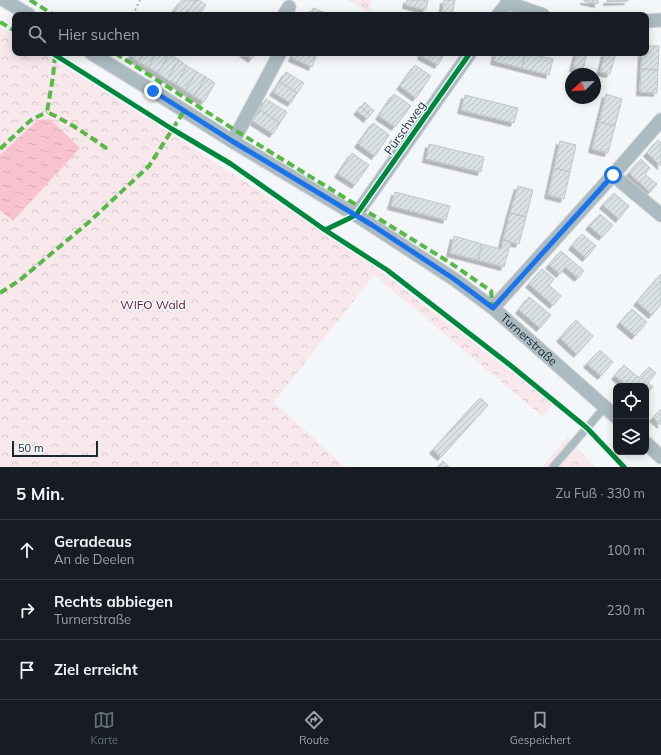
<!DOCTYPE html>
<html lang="de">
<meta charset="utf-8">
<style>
:root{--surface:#171b24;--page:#242831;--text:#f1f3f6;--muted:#9ea1a6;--line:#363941;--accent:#667076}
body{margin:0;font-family:Mulish,sans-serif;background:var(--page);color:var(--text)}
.controls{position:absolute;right:12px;bottom:12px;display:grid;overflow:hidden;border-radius:8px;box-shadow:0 2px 10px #0003}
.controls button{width:36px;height:36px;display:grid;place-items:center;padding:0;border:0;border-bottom:1px solid var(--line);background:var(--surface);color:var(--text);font:20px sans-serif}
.compass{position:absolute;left:565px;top:68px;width:36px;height:36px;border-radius:50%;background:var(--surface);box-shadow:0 2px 10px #0003;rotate:247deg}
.scale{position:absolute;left:12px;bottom:10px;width:86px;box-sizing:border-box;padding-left:4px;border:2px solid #1a282f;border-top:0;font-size:11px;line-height:14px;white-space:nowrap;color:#1a282f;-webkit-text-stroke:3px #f1f8fc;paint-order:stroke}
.stop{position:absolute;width:12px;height:12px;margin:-9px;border:3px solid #1a73e8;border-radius:50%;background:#fff}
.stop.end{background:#1a73e8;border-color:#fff;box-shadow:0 1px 4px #0008}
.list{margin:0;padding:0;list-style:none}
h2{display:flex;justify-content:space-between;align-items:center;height:52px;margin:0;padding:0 16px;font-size:17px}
h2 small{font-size:13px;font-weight:400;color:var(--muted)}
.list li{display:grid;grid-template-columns:26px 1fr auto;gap:12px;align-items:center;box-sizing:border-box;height:60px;padding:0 16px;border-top:1px solid var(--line)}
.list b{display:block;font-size:15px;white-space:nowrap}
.list p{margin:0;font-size:13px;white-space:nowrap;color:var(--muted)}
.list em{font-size:13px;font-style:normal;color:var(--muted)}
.icon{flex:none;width:22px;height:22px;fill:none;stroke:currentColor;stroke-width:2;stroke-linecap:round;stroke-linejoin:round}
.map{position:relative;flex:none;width:661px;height:467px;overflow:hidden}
.search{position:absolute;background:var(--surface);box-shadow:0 2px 10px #0003;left:12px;right:12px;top:12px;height:44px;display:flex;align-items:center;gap:10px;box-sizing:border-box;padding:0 14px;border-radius:8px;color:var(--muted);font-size:15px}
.sheet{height:232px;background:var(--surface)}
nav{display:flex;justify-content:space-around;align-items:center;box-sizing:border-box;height:56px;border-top:1px solid var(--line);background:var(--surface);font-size:11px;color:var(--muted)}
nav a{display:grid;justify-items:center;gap:2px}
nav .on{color:var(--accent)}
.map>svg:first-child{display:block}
.grass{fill:url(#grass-tufts)}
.forest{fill:url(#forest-crowns)}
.water{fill:url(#water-ripples)}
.building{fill:url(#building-hatch);stroke:#bec6ca;filter:url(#shadow)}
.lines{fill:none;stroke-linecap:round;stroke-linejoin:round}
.service-casing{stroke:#ced2d4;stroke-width:9}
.minor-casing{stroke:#ced2d4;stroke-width:15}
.path{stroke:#a8b3b9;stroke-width:2;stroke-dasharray:2 3;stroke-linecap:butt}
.service{stroke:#acbac1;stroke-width:7}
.minor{stroke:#acbac1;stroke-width:13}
.quiet{stroke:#58b947;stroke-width:4;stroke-dasharray:8 4;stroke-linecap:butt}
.cycleway-casing{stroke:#f1f8fc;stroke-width:8}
.cycleway{stroke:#00873e;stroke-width:5}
.route{stroke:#1a73e8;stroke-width:5}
.labels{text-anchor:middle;stroke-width:3;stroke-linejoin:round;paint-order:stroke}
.street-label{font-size:12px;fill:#1a282f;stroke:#f1f8fc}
.park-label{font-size:12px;fill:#6c1633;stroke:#f1f8fc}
</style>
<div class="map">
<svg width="661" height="467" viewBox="0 0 661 467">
<defs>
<pattern id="grass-tufts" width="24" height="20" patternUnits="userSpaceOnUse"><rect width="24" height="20" fill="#f8e8ec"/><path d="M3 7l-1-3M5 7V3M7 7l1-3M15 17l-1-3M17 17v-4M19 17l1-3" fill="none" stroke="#d4c7cb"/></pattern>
<pattern id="forest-crowns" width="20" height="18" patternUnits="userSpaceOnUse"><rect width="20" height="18" fill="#f8e8ec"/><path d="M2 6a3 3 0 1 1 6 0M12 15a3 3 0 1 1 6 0" fill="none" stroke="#d4c7cb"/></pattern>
<pattern id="water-ripples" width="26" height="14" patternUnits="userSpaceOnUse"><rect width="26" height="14" fill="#f8c3cf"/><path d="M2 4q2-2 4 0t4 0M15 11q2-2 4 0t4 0" fill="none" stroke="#d4a8b2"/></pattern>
<pattern id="building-hatch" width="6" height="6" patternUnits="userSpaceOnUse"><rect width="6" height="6" fill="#d9e1e5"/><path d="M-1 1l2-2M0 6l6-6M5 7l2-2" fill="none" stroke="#bac1c5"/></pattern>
<filter id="shadow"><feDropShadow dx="-3.5" dy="3.5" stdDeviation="0" flood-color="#0004"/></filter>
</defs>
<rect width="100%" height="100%" fill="#f4f7f9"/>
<path class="grass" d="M347 0H372L369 13Z"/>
<path class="forest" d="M0 27 15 36V53H43L137 112 358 254 553 404 543 417 374 275 274 402 345 467H0Z
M567 437 594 466 593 467H542Z"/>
<path class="water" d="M50 119 80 148 13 221 0 210V155L38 120Z"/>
<path class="building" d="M182 0H196L185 15H180L174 11Z
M196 0H199L206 5 199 15H185Z
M407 0H428L426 10 406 5Z
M444 0H455L452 15 442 14Z
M584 0H598V4L584 1Z
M607 0H628V1L607 2Z
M313 8 330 15H310Z
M646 46H659L658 70 641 69 642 53H646Z
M133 53H145L139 62 131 56Z
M145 53H157L148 67 139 62Z
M157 53H167L169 54 158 73 148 67Z
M243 53H256L252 59Z
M294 53H308L316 57 312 67 292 58Z
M422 53H445L438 65 421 56Z
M496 53H525L522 68 494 61Z
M525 53 553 59 549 75 522 68Z
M577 53H587L583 70 573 68Z
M605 53H616L610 74 600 72Z
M169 54 179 60 167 79 158 73Z
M179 60 187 66 176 84 167 79Z
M415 65 431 76 416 98 400 86Z
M187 66 197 72 185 90 176 84Z
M641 69 658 70 657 93 640 92Z
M197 72 206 77 194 96 185 90Z
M286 72 304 83 297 93 280 82Z
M206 77 215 83 204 102 194 96Z
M280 82 297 93 291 103 273 92Z
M394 94 411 106 395 127 379 116Z
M606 94 622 99 615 126 599 122Z
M465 95 518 108 514 123 461 110Z
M266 99 287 112 280 123 260 110Z
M365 102 374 111 370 115 361 107Z
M361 107 370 115 367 119 357 111Z
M260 110 280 123 273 134 253 121Z
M599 122 615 126 608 153 592 149Z
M373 123 389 135 375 156 358 144Z
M658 140 661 143V166L647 153Z
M560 141 576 145 570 172 554 168Z
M429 144 484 157 481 172 426 159Z
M352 153 369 165 355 185 338 174Z
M641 159 650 168 645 174 657 184 650 192 629 173Z
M554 168 570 172 564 199 548 195Z
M518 186 533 190 526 217 510 213Z
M395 192 450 206 446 220 391 206Z
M614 193 629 206 619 219 603 205Z
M510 213 526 217 519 244 503 240Z
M600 214 613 225 602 237 589 226Z
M582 234 596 246 586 258 572 246Z
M454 236 482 244 478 260 450 253Z
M503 240 511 242 504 267 478 260 482 244 501 249Z
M561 251 584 271 578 278 565 267 560 274 549 265Z
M542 269 554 279 549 285 561 296 553 305 529 284Z
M661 274V304L652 315 637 302Z
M529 297 551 315 540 328 519 310Z
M632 309 647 322 635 336 620 323Z
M576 320 593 336 577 354 560 338Z
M600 350 613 362 601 376 587 364Z
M624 365 639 378 649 367 656 373 648 383 653 387 646 394V386H627L615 376Z
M480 398 488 405 441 457 433 450Z
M661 409V425L653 418Z
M443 461 449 467H438Z"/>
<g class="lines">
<defs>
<path id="service" d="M553 467 605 407"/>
<g id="minor">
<path d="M4 0 29 15"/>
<path d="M508 3 543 15"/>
<path d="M284 15 289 7"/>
<path d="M498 15 508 3 507 0"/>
<path d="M646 21 661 20"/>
<path id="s1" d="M91 53 153 91 232 141 332 201 356 215 454 279 493 308 616 417"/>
<path d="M232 141 238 132 280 53"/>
<path d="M613 175 661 215"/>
<path d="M356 215 470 53"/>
<path d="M493 308 613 175 661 120"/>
<path d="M646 443 661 457"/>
</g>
</defs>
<use href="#service" class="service-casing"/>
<use href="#minor" class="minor-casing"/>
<path class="path" d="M133 15 140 0"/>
<use href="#service" class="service"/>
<use href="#minor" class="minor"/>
<path class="quiet" d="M30 0 54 15
M0 22 15 31
M115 53 238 132 449 262 491 291 493 308
M55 55 53 77 47 112C69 122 89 136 109 150
M0 149 31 120 47 112
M0 293 20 280 89 222 149 166 184 111"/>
<defs>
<path id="cycleway" d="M52 53 172 129 231 164 325 230 387 270 510 365 587 428 624 467
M325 230 356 215 470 53"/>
</defs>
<use href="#cycleway" class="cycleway-casing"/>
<use href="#cycleway" class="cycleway"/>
</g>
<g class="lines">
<path class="route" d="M153 91 232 141 372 225 454 279 493 308 613 175"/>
</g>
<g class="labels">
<g class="street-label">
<text transform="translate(405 128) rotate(-55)" y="4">Pürschweg</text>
<text dy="4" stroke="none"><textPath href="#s1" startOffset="524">Turnerstraße</textPath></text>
</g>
<g class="park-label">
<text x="153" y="309">WIFO Wald</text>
</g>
</g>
</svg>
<div class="controls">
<button><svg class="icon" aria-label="locate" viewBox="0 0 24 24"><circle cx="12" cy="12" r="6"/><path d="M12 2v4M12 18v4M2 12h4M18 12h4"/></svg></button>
<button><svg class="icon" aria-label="layers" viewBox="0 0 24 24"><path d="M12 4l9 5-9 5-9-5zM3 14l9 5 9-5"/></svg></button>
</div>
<svg class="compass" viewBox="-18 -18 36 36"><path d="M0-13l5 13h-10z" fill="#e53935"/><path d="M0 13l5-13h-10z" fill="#9ea1a6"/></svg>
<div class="scale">50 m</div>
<div class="stop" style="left:613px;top:175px"></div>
<div class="stop end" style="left:153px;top:91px"></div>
<div class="search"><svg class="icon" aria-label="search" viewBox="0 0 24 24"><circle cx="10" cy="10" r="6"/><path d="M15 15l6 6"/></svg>Hier suchen</div>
</div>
<section class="sheet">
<h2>5 Min.<small>Zu Fuß · 330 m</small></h2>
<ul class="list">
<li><svg class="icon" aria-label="ahead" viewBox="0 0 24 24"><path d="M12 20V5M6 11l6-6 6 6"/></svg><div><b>Geradeaus</b><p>An de Deelen</p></div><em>100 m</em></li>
<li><svg class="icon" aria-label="right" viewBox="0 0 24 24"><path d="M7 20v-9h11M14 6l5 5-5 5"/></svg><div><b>Rechts abbiegen</b><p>Turnerstraße</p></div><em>230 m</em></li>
<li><svg class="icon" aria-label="arrive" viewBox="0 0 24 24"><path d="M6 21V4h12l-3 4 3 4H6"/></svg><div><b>Ziel erreicht</b></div></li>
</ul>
</section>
<nav>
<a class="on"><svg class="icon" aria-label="map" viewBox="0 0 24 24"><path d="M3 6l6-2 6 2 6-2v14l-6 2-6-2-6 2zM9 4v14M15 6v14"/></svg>Karte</a>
<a><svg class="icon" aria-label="directions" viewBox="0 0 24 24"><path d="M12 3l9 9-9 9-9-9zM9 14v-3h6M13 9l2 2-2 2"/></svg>Route</a>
<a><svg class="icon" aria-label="saved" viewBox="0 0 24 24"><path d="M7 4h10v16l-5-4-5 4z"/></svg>Gespeichert</a>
</nav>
